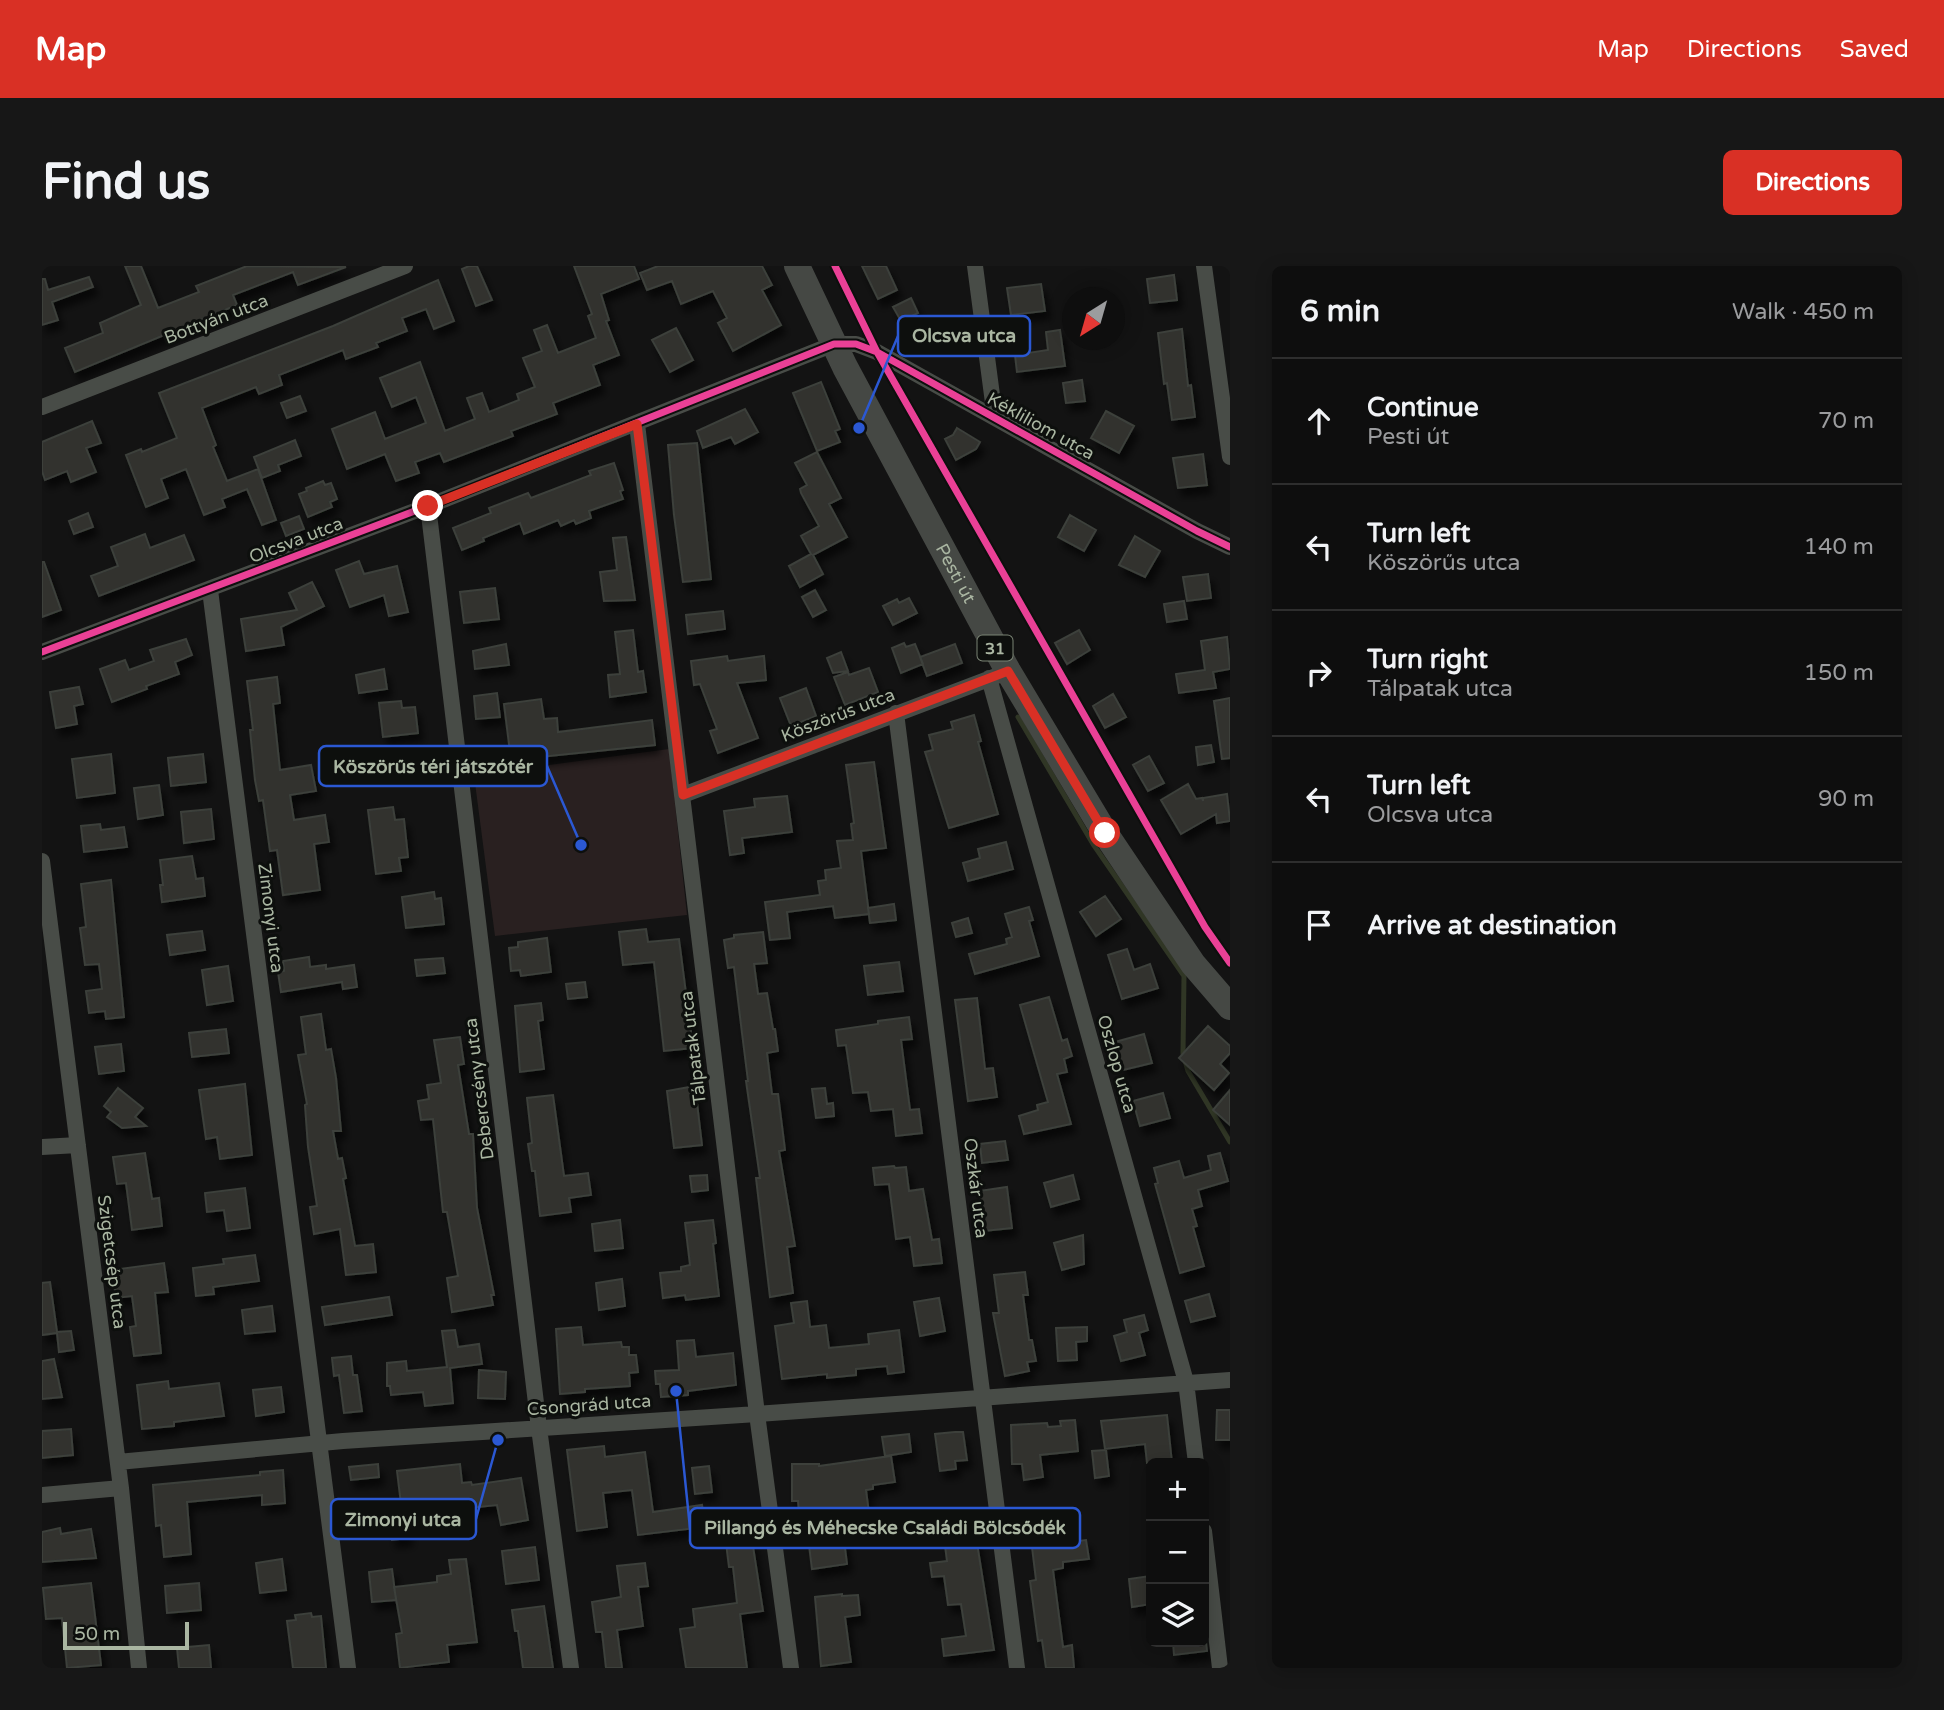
<!DOCTYPE html>
<meta charset="utf-8">
<style>
:root{--surface:#0e0e0e;--page:#171717;--text:#f1f3f6;--muted:#9b9c9e;--line:#2e2e2e;--accent:#d93025}
body{margin:0;font-family:"Varela Round",sans-serif;background:var(--page);color:var(--text)}
.controls{position:absolute;right:21px;bottom:21px;display:grid;overflow:hidden;border-radius:10px;box-shadow:0 4px 18px #0003}
.controls button{width:63px;height:63px;display:grid;place-items:center;padding:0;border:0;border-bottom:2px solid var(--line);background:var(--surface);color:var(--text);font:35px sans-serif}
.compass{position:absolute;left:1020px;top:21px;width:63px;height:63px;border-radius:50%;background:var(--surface);box-shadow:0 4px 18px #0003;rotate:217deg}
.scale{position:absolute;left:21px;bottom:18px;width:126px;box-sizing:border-box;padding-left:7px;border:4px solid #aab6a2;border-top:0;font-size:19px;line-height:24px;white-space:nowrap;color:#aab6a2;-webkit-text-stroke:5px #0d0f0d;paint-order:stroke}
.stop{position:absolute;width:21px;height:21px;margin:-16px;border:5px solid #d93025;border-radius:50%;background:#fff}
.stop.end{background:#d93025;border-color:#fff;box-shadow:0 2px 7px #0008}
.list{margin:0;padding:0;list-style:none}
h2{display:flex;justify-content:space-between;align-items:center;height:91px;margin:0;padding:0 28px;font-size:30px}
h2 small{font-size:23px;font-weight:400;color:var(--muted)}
.list li{display:grid;grid-template-columns:46px 1fr auto;gap:21px;align-items:center;box-sizing:border-box;height:126px;padding:0 28px;border-top:2px solid var(--line)}
.list b{display:block;font-size:26px;white-space:nowrap}
.list p{margin:0;font-size:23px;white-space:nowrap;color:var(--muted)}
.list em{font-size:23px;font-style:normal;color:var(--muted)}
.icon{flex:none;width:38px;height:38px;fill:none;stroke:currentColor;stroke-width:2;stroke-linecap:round;stroke-linejoin:round}
.map{position:relative;flex:none;width:1188px;height:1402px;overflow:hidden;border-radius:10px}
header{display:flex;align-items:center;gap:42px;box-sizing:border-box;height:98px;padding:0 35px;background:var(--accent);color:#fff}
header strong{font-size:33px}
nav{display:flex;gap:38px;margin-inline-start:auto;font-size:24px}
.intro{display:flex;align-items:center;justify-content:space-between;box-sizing:border-box;height:168px;padding:0 42px}
h1{margin:0;font-size:49px}
.button{padding:18px 32px;border-radius:10px;background:var(--accent);color:#fff;font-size:24px;font-weight:700}
main{display:flex;gap:42px;padding:0 42px}
aside{flex:1;background:var(--surface);border-radius:10px;box-shadow:0 4px 18px #0003}
.map>svg:first-child{display:block}
.green{fill:#292020}
.lines{fill:none;stroke-linecap:round;stroke-linejoin:round}
.stream{stroke:#303625;stroke-width:5}
.building{fill:#30312f;stroke:#3c403b;stroke-width:2;filter:url(#shadow)}
.street{stroke:#484c47;stroke-width:16}
.primary{stroke:#454844;stroke-width:26}
.cycleway-casing{stroke:#0d0f0d;stroke-width:11}
.cycleway{stroke:#ea4096;stroke-width:7}
.route{stroke:#d93025;stroke-width:9}
.labels{text-anchor:middle;stroke-width:6;stroke-linejoin:round;paint-order:stroke}
.shield{fill:#0d0f0d;stroke:#7b8475;stroke-width:2}
.shield-label{font-size:16px;font-weight:bold;fill:#aab6a2}
.street-label{font-size:18px;fill:#aab6a2;stroke:#0d0f0d}
.leader{fill:none;stroke:#2b58d3;stroke-width:2.5}
.callout-dot{fill:#2b58d3;stroke:#0d0f0d;stroke-width:2.5}
.callout{fill:#0d0f0d;stroke:#2b58d3;stroke-width:2.5}
.callout-label{font-size:19px;text-anchor:middle;font-weight:bold;fill:#aab6a2}
</style>
<header>
<strong>Map</strong>
<nav><a>Map</a><a>Directions</a><a>Saved</a></nav>
</header>
<div class="intro"><h1>Find us</h1><a class="button">Directions</a></div>
<main>
<div class="map">
<svg width="1188" height="1402" viewBox="0 0 1188 1402">
<defs>
<filter id="shadow"><feDropShadow dx="4.5" dy="8" stdDeviation="3.5" flood-color="#0009"/></filter>
</defs>
<rect width="100%" height="100%" fill="#131313"/>
<path class="green" d="M627 483 645 649 453 670 432 509Z"/>
<g class="lines">
<path class="stream" d="M976 451 1051 578 1142 710 1141 787 1146 805 1188 876"/>
</g>
<path class="building" d="M83 0H99L116 42 157 26 154 20 205 0 304 1 256 19 251 6 191 29 195 39 33 106 23 82 61 67 58 57 99 39Z
M427 0H435L450 34 434 40 420 3Z
M532 0H592L597 13 559 28 567 54 564 55 577 89 551 99 558 119 511 137 515 148 469 165 471 170 402 196 398 187 373 196 377 207 354 215 343 188 305 203 290 163 333 146 343 173 384 157 374 131 350 141 338 112 378 96 403 165 433 153 425 132 440 127 447 146 477 134 475 128 493 121 481 92 500 85 492 64 505 59 516 87 554 72 546 50 550 48Z
M616 0H720L730 19 720 24 739 59 691 85 676 57 685 52 671 25 639 38 630 15 605 24 598 7Z
M820 0H844L855 24 836 33Z
M1132 9 1135 34 1108 37 1105 13Z
M47 11 51 21 10 36 16 54 0 59V13H3L6 24Z
M396 14 412 55 392 63 384 43 360 52 365 65 334 77 336 81 304 93 301 84 237 109 240 119 217 128 214 121 160 142 174 179 171 181 185 215 216 203 234 254 220 259 205 223 180 233 183 241 162 249 144 203 119 213 126 232 104 241 84 189 99 183 100 186 135 172 117 127 291 60Z
M999 18 1003 45 969 49 965 22Z
M869 32 876 47 859 55 851 41Z
M634 62 651 94 628 106 610 74Z
M1140 63 1146 120 1149 119 1153 151 1130 154 1125 117 1122 118 1116 67Z
M1018 64 1023 100 975 106 973 89 1006 84 1004 66Z
M1040 114 1043 135 1024 137 1021 117Z
M779 116 798 163 793 165 798 176 775 185 751 127Z
M258 130 264 145 245 152 239 137Z
M703 143 716 166 693 178 689 171 661 182 655 165Z
M1064 145 1092 160 1077 187 1049 172Z
M50 155 59 177 44 182 54 206 29 216 25 205 3 214 0 205V176Z
M915 162 938 176 934 183 914 194 903 173 911 169Z
M253 174 259 190 236 199 238 205 220 212 212 191Z
M655 177 669 313 641 316 632 249 626 179Z
M775 186 799 232 787 238 805 271 771 289 781 308 758 321 747 300 769 288 759 270 777 260 759 227 758 223 765 219 753 197Z
M1161 188 1165 219 1136 222 1131 192Z
M572 197 581 224 578 225 581 233 547 245 549 252 534 258 532 254 519 260 516 254 482 268 478 257 441 272 442 275 420 284 411 262 449 247 447 242 486 227 489 232 549 209 547 205Z
M281 215 283 219 289 217 295 233 288 236 290 241 266 251 257 228 265 225 264 222Z
M46 247 51 261 32 268 27 255Z
M1028 249 1054 264 1042 285 1016 271Z
M257 250 262 263 244 270 239 257Z
M103 268 108 282 142 269 152 294 57 330 49 310 76 300 69 281Z
M1093 270 1118 285 1103 311 1077 299Z
M584 271 593 334 562 335 558 306 575 304 571 272Z
M317 295 322 308 355 300 366 346 347 350 342 329 308 341 294 304Z
M0 296H2L19 344 0 351Z
M1166 308 1169 332 1145 335 1141 311Z
M270 316 282 340 239 361 242 379 204 385 199 353 255 344 247 327Z
M453 322 457 353 422 357 418 326Z
M773 324 784 344 771 351 760 331Z
M867 332 875 347 851 359 841 340 855 333 857 337Z
M1142 335 1145 353 1125 356 1122 338Z
M681 345 683 363 646 368 644 349Z
M591 364 596 406 601 405 604 426 568 431 566 409 578 408 573 366Z
M1037 364 1048 384 1025 398 1013 377Z
M1185 371 1188 403 1171 406 1174 422 1137 427 1134 408 1163 404 1159 375Z
M144 373 150 389 133 396 137 408 104 420 105 423 70 436 58 403 83 394 87 404 112 395 108 384Z
M862 377 864 381 873 378 881 398 859 407 850 382Z
M464 378 467 399 433 403 431 385Z
M913 378 920 397 885 410 878 391Z
M799 386 806 405 791 407 785 392Z
M685 390 686 395 722 390 724 414 695 417 716 472 676 487 668 465 675 463 658 418 652 419 649 395Z
M827 402 836 426 803 439 792 411 806 406 807 409Z
M342 403 345 423 317 427 314 409Z
M235 411 238 437 231 438 238 504 269 499 274 525 248 529 252 554 283 549 287 576 272 578 278 624 241 629 235 584 228 585 221 534 217 535 213 514 208 464H211L205 415Z
M37 421 41 438 32 440 35 458 14 462 8 426Z
M764 422 774 450 749 460 738 432Z
M455 427 458 451 434 453 432 430Z
M1071 428 1084 451 1063 462 1051 440Z
M1188 432V492L1180 493 1172 435Z
M499 433 502 453 515 452 516 466 610 454 613 479 469 494 462 438Z
M359 435 360 442 373 441 376 467 341 471 337 437Z
M932 449 939 475 936 476 956 548 907 562 883 486 891 484 887 469 911 463 909 456Z
M1169 479 1172 496 1156 499 1154 481Z
M69 488 73 527 35 532 30 493Z
M161 488 164 516 129 520 126 492Z
M1107 490 1122 517 1106 525 1091 499Z
M832 496 844 582 819 585 827 648 793 652 791 640 745 646 748 672 728 674 723 636 778 629 776 615 784 614 783 604 799 602 795 575 811 574 809 558 812 557 804 499Z
M1146 518 1154 533 1160 532 1161 535V532L1185 528 1188 555 1175 557 1174 548 1139 568 1119 534Z
M117 519 121 549 96 553 92 522Z
M745 530 750 566 700 572 702 587 688 589 682 545 713 541 712 533Z
M351 541 353 554 362 553 366 591 357 592 359 605 334 608 326 544Z
M169 543 172 573 142 577 139 546Z
M58 558 59 564 82 561 85 581 42 586 39 560Z
M964 576 971 603 926 615 921 597 938 592 936 583Z
M150 590 154 613 161 612 163 630 120 636 118 619H121L118 594Z
M69 614 82 751 64 753 63 745 47 747 44 725 60 723 57 698 43 699 38 662 44 661 39 618Z
M392 626 393 633 399 632 402 658 364 662 360 631Z
M1063 630 1079 653 1054 670 1038 646Z
M852 638 854 654 828 657 826 642Z
M987 641 991 654 987 655 997 690 933 708 927 688 965 678 964 673 970 671 963 648Z
M926 652 930 667 914 671 910 657Z
M604 663 606 676 637 673 651 782 622 785 612 696 581 699 577 666Z
M160 665 163 684 128 689 125 669Z
M721 666 725 697 712 698 716 728 725 727 731 763H733L736 785 725 787 730 828H736L743 884 737 885 753 980 745 981 751 1027 728 1031 714 912H718L704 815H706L700 767 692 701 686 702 682 674 692 672V669Z
M505 672 509 706 479 710 478 704 469 705 467 682 476 681V676Z
M1085 683 1092 704 1108 698 1116 722 1080 733 1066 689Z
M267 691 268 701 284 699V703L312 699 315 721 301 723 300 716 239 726 236 706 242 705 241 695Z
M401 692 403 707 375 710 373 694Z
M857 696 861 725 826 729 822 700Z
M186 700 191 735 165 739 160 704Z
M543 716 545 731 526 733 524 718Z
M1007 731 1020 775 1025 773 1030 790 1022 793 1025 806 1015 808 1029 858 982 868 977 850 996 844 995 839 1006 836 978 739Z
M935 732 943 803 951 802 955 831 926 835 913 734Z
M499 737 501 754 496 755 502 803 478 806 473 740Z
M279 748 284 784 289 783 294 812 299 865H291L296 893 300 892 304 912 301 913 313 980 331 978 334 1006 304 1009 298 963 272 968 268 941 275 940 266 881 263 839 265 838 256 789 264 788 259 751Z
M867 751 870 773 859 774 868 844 877 843 880 867 854 870 851 843 829 845 826 826 811 827 804 779 796 780 794 764 836 758V755Z
M1166 760 1188 780V787L1178 798 1187 807 1172 824 1137 792Z
M184 763 187 787 150 791 147 767Z
M1102 768 1110 797 1081 804 1073 776Z
M418 771 422 798 416 799 427 868H431L435 942 452 1029H449L451 1039 410 1046 405 1012 416 1010 405 946H401L391 853 379 854 376 835 387 833 385 819 399 817 392 774Z
M79 778 82 805 57 808 53 781Z
M203 818 210 889 178 893 175 871 164 873 157 824Z
M653 820 660 879 632 882 625 825Z
M76 822 101 842 93 851 104 860 80 862 65 851 69 846 62 840Z
M783 822 785 838 791 837 792 850 774 852 770 823Z
M1188 824V859L1171 844Z
M1121 827 1128 852 1098 860 1091 835Z
M511 829 522 910 546 907 549 929 527 932 529 946 498 950 493 905H490L486 878 490 877 485 832Z
M963 875 966 894 940 897 938 878Z
M103 887 110 933 117 932 120 960 90 964 84 917 75 918 71 891Z
M1178 887 1186 915 1156 924 1160 940 1150 943 1155 960 1151 961 1162 1000 1138 1007 1113 918 1116 917 1112 902 1137 895 1142 912 1169 904 1166 890Z
M852 900 853 902 864 901 867 925 881 923 890 974 897 973 900 997 872 1000 868 971 854 973 847 918 833 919 831 902Z
M665 909 666 924 650 926 648 910Z
M1031 909 1037 933 1009 941 1002 917Z
M965 921 970 962 942 965 937 925Z
M203 922 208 962 185 965 182 944 165 946 163 927Z
M578 954 581 982 553 985 550 958Z
M671 954 674 977 671 978 677 1030 644 1034 643 1029 621 1032 618 1007 639 1005V1001L648 999 643 957Z
M1041 969 1042 998 1020 1004 1012 977Z
M213 989 217 1015 171 1021 172 1028 154 1030 151 1002 182 998 181 993Z
M122 997 126 1026 113 1027 119 1087 92 1090 88 1061 94 1060 90 1030 74 1032 70 1004Z
M983 1006 986 1029H981L987 1074H990L994 1095 985 1096 987 1105 963 1110 951 1047H957L952 1009Z
M580 1013 583 1040 557 1044 554 1017Z
M8 1016 15 1066 29 1065 32 1084 17 1086 15 1067 0 1069V1017Z
M1167 1028 1173 1050 1149 1056 1143 1035Z
M347 1031 350 1049 283 1059 280 1041Z
M897 1032 903 1065 878 1070 872 1036Z
M765 1035 768 1061 784 1059 787 1082 827 1078 826 1068 857 1064 862 1106 846 1108 845 1100 814 1103V1109L785 1112V1108L740 1113 733 1060 752 1057 749 1037Z
M230 1040 233 1065 203 1068 200 1044Z
M1102 1049 1106 1064 1097 1067 1103 1089 1079 1095 1072 1070 1085 1066 1082 1054Z
M539 1061 541 1079 579 1076 580 1081H587V1089H594L596 1106 587 1107 588 1120 543 1123V1126L518 1128 514 1063Z
M1045 1061V1075L1034 1076 1035 1094 1016 1095 1014 1062Z
M413 1064 416 1081 437 1078 440 1098 408 1102 411 1137 383 1140 381 1126 349 1129 348 1120H345V1097L364 1095 365 1105 405 1101 400 1065Z
M652 1074 654 1091 691 1087 694 1119 646 1125V1129L619 1131 618 1118H614L613 1105 637 1104 635 1075Z
M309 1090 311 1109H315L320 1145 302 1147 297 1109 292 1110 290 1092Z
M12 1093 20 1131 0 1133V1095Z
M437 1104 464 1106 463 1133 436 1132Z
M126 1115 127 1123 177 1117 182 1150 132 1156V1160L100 1163 95 1119Z
M239 1121 242 1146 214 1150 211 1124Z
M1175 1144H1188V1174H1174Z
M1125 1149 1130 1197H1105L1103 1178 1063 1183 1059 1155Z
M1033 1154 1036 1185 998 1189 1001 1211 982 1214 980 1198H970L969 1159 1005 1157 1006 1161 1019 1160 1018 1155Z
M29 1163 31 1189 0 1192V1165Z
M913 1166H921L925 1194 913 1195 914 1203 898 1205 893 1168Z
M867 1168 869 1186 843 1190 840 1171Z
M562 1180 563 1191 603 1186 611 1246 660 1239 663 1261 596 1269 590 1224 561 1227 565 1261 535 1265 525 1184Z
M1064 1184 1067 1210 1053 1212 1050 1185Z
M849 1190 853 1216 831 1219V1223L824 1224 827 1247 799 1250 805 1298 770 1303 763 1247H757L756 1235H750V1198H777V1200Z
M336 1198 337 1211 309 1214 307 1201Z
M418 1198 420 1217 429 1216 430 1219 479 1212 486 1254 459 1259 455 1239 408 1244 407 1238 362 1244 366 1272 350 1274 348 1256 331 1258 329 1242 359 1238 355 1205Z
M667 1200 670 1226 653 1228 650 1202Z
M241 1204 243 1237 220 1239V1229L145 1236 149 1288 122 1291 119 1259 114 1260 111 1219 218 1209V1206Z
M931 1252 952 1384 902 1390 900 1373 924 1370 919 1338 906 1339 902 1310 890 1311 888 1297 905 1295 900 1256Z
M18 1262 19 1268 49 1263 54 1292 0 1296V1266Z
M710 1274 721 1345 698 1348 705 1402H644L638 1363 653 1361 651 1343 695 1337 691 1301H687L684 1277Z
M1044 1274 1047 1293 1021 1296V1302L1011 1304 1021 1381 1030 1379 1032 1402H1004L1000 1374 996 1375 988 1315 994 1314 990 1281Z
M493 1281 497 1314 464 1318 460 1285Z
M240 1293 244 1324 218 1327 214 1297Z
M424 1293 435 1376 405 1379 407 1396 358 1402 354 1368 360 1367 352 1321 395 1316V1310L409 1308 407 1294Z
M603 1297 606 1320 596 1321 601 1360 575 1364 580 1402H564L560 1366H554L550 1336 579 1331 575 1300Z
M350 1303 354 1334 330 1336 327 1306Z
M1109 1310V1338L1090 1341 1087 1313Z
M49 1317 59 1399 25 1402 20 1352 4 1353 1 1322Z
M157 1317 159 1344 125 1347 123 1320Z
M800 1328V1330L816 1329 818 1349 803 1351 809 1396 779 1400 773 1331Z
M502 1340 511 1402H481L476 1365H473L470 1344Z
M269 1347 270 1351 279 1350 284 1402H251L245 1355 254 1354 253 1349Z
M1131 1376H1164L1165 1385 1132 1389Z
M167 1379 169 1402H137L135 1382Z"/>
<g class="lines">
<path class="street" d="M933 0 953 152
M1162 0 1188 191
M0 141 363 0
M595 158 715 1148 749 1402
M386 240 497 1162 529 1402
M168 324 306 1402
M0 386 386 240 792 78H814L835 86 1155 265 1188 281
M947 412 1144 1116 1154 1197
M854 447 975 1402
M641 529 957 409
M0 595 79 1222 97 1402
M0 881 36 879
M76 1196 301 1175 715 1148 1188 1114
M0 1229 79 1222
M1162 1265 1178 1402"/>
<path class="primary" id="s1" d="M755 0 803 101 966 405 1063 567 1151 698 1188 741"/>
<defs>
<path id="cycleway" d="M793 0 835 86 1163 661 1188 697
M0 386 386 240 792 78H814L835 86 1155 265 1188 281"/>
</defs>
<use href="#cycleway" class="cycleway-casing"/>
<use href="#cycleway" class="cycleway"/>
</g>
<g class="lines">
<path class="route" d="M386 240 595 158 641 529 966 405 1063 567"/>
</g>
<g class="labels">
<rect class="shield" x="935.5" y="369.5" width="35" height="25" rx="5"/>
<g class="shield-label">
<text x="953" y="388">31</text>
</g>
<g class="street-label">
<text transform="translate(174 53) rotate(-21)" y="6">Bottyán utca</text>
<text transform="translate(999 160) rotate(29)" y="6">Kékliliom utca</text>
<text transform="translate(254 274) rotate(-21)" y="6">Olcsva utca</text>
<text dy="6" stroke="none"><textPath href="#s1" startOffset="346">Pesti út</textPath></text>
<text transform="translate(796 449) rotate(-21)" y="6">Köszörűs utca</text>
<text transform="translate(229 652) rotate(83)" y="6">Zimonyi utca</text>
<text transform="translate(651 782) rotate(-97)" y="6">Tálpatak utca</text>
<text transform="translate(1075 798) rotate(74)" y="6">Oszlop utca</text>
<text transform="translate(437 823) rotate(-97)" y="6">Debercsény utca</text>
<text transform="translate(934 922) rotate(83)" y="6">Oszkár utca</text>
<text transform="translate(70 996) rotate(83)" y="6">Szigetcsép utca</text>
<text transform="translate(547 1139) rotate(-4)" y="6">Csongrád utca</text>
</g>
</g>
<path class="leader" d="M817 162L856 70M539 579L505 500M456 1174L434 1253M634 1125L648 1262"/>
<g class="callout-dot">
<circle cx="817" cy="162" r="7"/>
<circle cx="539" cy="579" r="7"/>
<circle cx="456" cy="1174" r="7"/>
<circle cx="634" cy="1125" r="7"/>
</g>
<g class="callout">
<rect x="856" y="50" width="132" height="40" rx="7"/>
<rect x="277" y="480" width="228" height="40" rx="7"/>
<rect x="289" y="1233" width="145" height="40" rx="7"/>
<rect x="648" y="1242" width="390" height="40" rx="7"/>
</g>
<g class="callout-label">
<text x="922" y="76">Olcsva utca</text>
<text x="391" y="507">Köszörűs téri játszótér</text>
<text x="361" y="1260">Zimonyi utca</text>
<text x="843" y="1268">Pillangó és Méhecske Családi Bölcsődék</text>
</g>
</svg>
<div class="controls">
<button>+</button>
<button>−</button>
<button><svg class="icon" aria-label="layers" viewBox="0 0 24 24"><path d="M12 4l9 5-9 5-9-5zM3 14l9 5 9-5"/></svg></button>
</div>
<svg class="compass" viewBox="-18 -18 36 36"><path d="M0-13l5 13h-10z" fill="#e53935"/><path d="M0 13l5-13h-10z" fill="#9b9c9e"/></svg>
<div class="scale">50 m</div>
<div class="stop" style="left:1063px;top:567px"></div>
<div class="stop end" style="left:386px;top:240px"></div>
</div>
<aside>
<h2>6 min<small>Walk · 450 m</small></h2>
<ul class="list">
<li><svg class="icon" aria-label="ahead" viewBox="0 0 24 24"><path d="M12 20V5M6 11l6-6 6 6"/></svg><div><b>Continue</b><p>Pesti út</p></div><em>70 m</em></li>
<li><svg class="icon" aria-label="left" viewBox="0 0 24 24"><path d="M17 20v-9H6M10 6l-5 5 5 5"/></svg><div><b>Turn left</b><p>Köszörűs utca</p></div><em>140 m</em></li>
<li><svg class="icon" aria-label="right" viewBox="0 0 24 24"><path d="M7 20v-9h11M14 6l5 5-5 5"/></svg><div><b>Turn right</b><p>Tálpatak utca</p></div><em>150 m</em></li>
<li><svg class="icon" aria-label="left" viewBox="0 0 24 24"><path d="M17 20v-9H6M10 6l-5 5 5 5"/></svg><div><b>Turn left</b><p>Olcsva utca</p></div><em>90 m</em></li>
<li><svg class="icon" aria-label="arrive" viewBox="0 0 24 24"><path d="M6 21V4h12l-3 4 3 4H6"/></svg><div><b>Arrive at destination</b></div></li>
</ul>
</aside>
</main>
